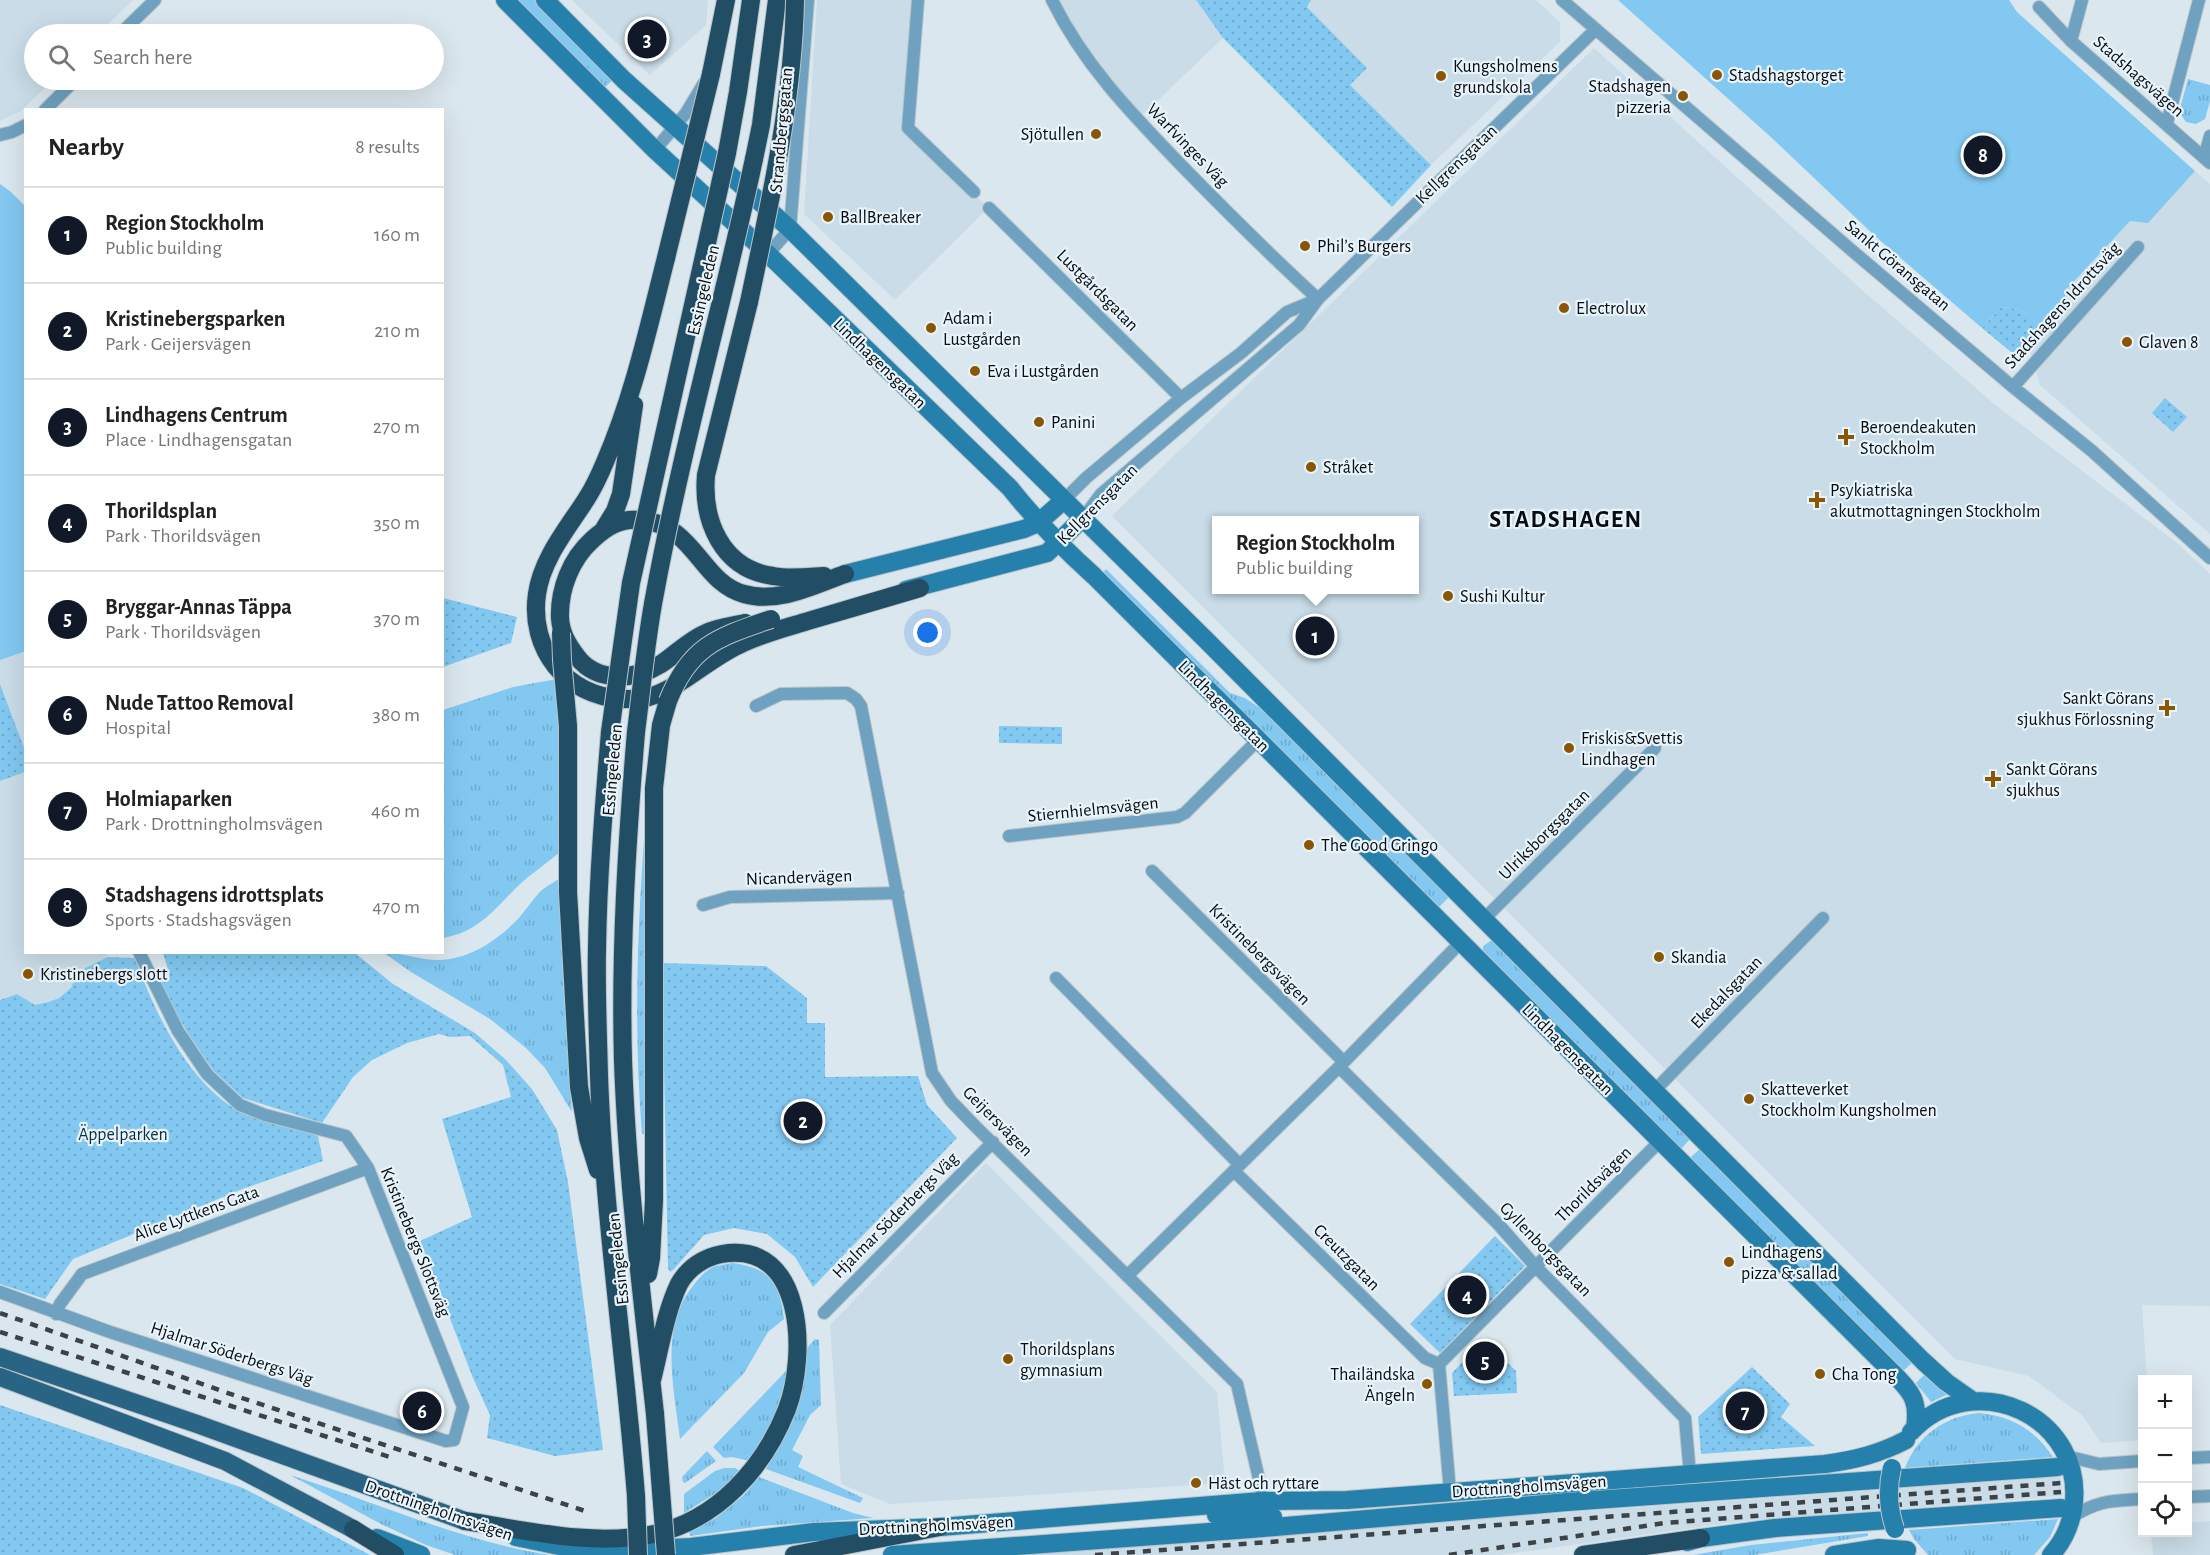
<!DOCTYPE html>
<meta charset="utf-8">
<style>
:root{--surface:#fff;--page:#f6f6f6;--text:#222;--muted:#767676;--line:#e0e0e0;--accent:#111827}
body{margin:0;font-family:"Alegreya Sans",sans-serif;background:var(--page);color:var(--text)}
.controls{position:absolute;right:18px;bottom:18px;display:grid;overflow:hidden;border-radius:0px;box-shadow:0 6px 24px #0002}
.controls button{width:54px;height:54px;display:grid;place-items:center;padding:0;border:0;border-bottom:2px solid var(--line);background:var(--surface);color:var(--text);font:30px sans-serif}
.you{position:absolute;left:928px;top:633px;width:21px;height:21px;margin:-15px;border:4px solid #fff;border-radius:50%;background:#1a73e8;box-shadow:0 0 0 9px #1a73e833}
.badge{display:grid;place-items:center;width:39px;height:39px;border-radius:50%;background:var(--accent);color:#fff;font-size:20px;font-weight:700}
.pin{position:absolute;translate:-50% -50%;border:3px solid #fff;box-shadow:0 2px 6px #0006}
.popup{position:absolute;left:1212px;top:516px;width:207px;height:78px;box-sizing:border-box;display:grid;place-content:center;border-radius:0px;background:var(--surface);filter:drop-shadow(0 2px 4px #0005);font-size:20px;white-space:nowrap;color:var(--muted)}
.popup b{font-size:22px;color:var(--text)}
.popup::after{content:'';position:absolute;left:50%;top:100%;margin-left:-12px;border:12px solid transparent;border-top-color:var(--surface)}
.list{margin:0;padding:0;list-style:none}
h2{display:flex;justify-content:space-between;align-items:center;height:78px;margin:0;padding:0 24px;font-size:26px}
h2 small{font-size:20px;font-weight:400;color:var(--muted)}
.list li{display:grid;grid-template-columns:39px 1fr auto;gap:18px;align-items:center;box-sizing:border-box;height:96px;padding:0 24px;border-top:2px solid var(--line)}
.list b{display:block;font-size:22px;white-space:nowrap}
.list p{margin:0;font-size:20px;white-space:nowrap;color:var(--muted)}
.list em{font-size:20px;font-style:normal;color:var(--muted)}
.icon{flex:none;width:33px;height:33px;fill:none;stroke:currentColor;stroke-width:2;stroke-linecap:round;stroke-linejoin:round}
.map{position:relative;flex:none;width:2210px;height:1555px;overflow:hidden}
.search{position:absolute;background:var(--surface);box-shadow:0 6px 24px #0002;left:24px;top:24px;width:420px;height:66px;display:flex;align-items:center;gap:15px;box-sizing:border-box;padding:0 21px;border-radius:33px;color:var(--muted);font-size:22px}
.panel{position:absolute;background:var(--surface);box-shadow:0 6px 24px #0002;left:24px;top:108px;width:420px;height:846px;border-radius:0px}
.map>svg:first-child{display:block}
.built{fill:#c9dce7;fill-rule:evenodd}
.grass{fill:url(#grass-tufts)}
.park{fill:url(#park-dots)}
.pitch{fill:#82c8f1}
.lines{fill:none;stroke-linecap:round;stroke-linejoin:round}
.street-casing{stroke:#b9c4ca;stroke-width:14}
.secondary-casing{stroke:#b9c4ca;stroke-width:20}
.primary-casing{stroke:#b9c4ca;stroke-width:20}
.highway-casing{stroke:#b9c4ca;stroke-width:20}
.street{stroke:#6fa2c0;stroke-width:12}
.secondary{stroke:#2680ac;stroke-width:18}
.primary{stroke:#296484;stroke-width:18}
.highway{stroke:#224e65;stroke-width:18}
.rail{stroke:#3c4245;stroke-width:4.5;stroke-dasharray:8 8;stroke-linecap:butt}
.secondary-bridge-casing{stroke:#b9c4ca;stroke-width:20;stroke-linecap:butt}
.highway-bridge-casing{stroke:#b9c4ca;stroke-width:20;stroke-linecap:butt}
.secondary-bridge{stroke:#2680ac;stroke-width:18}
.highway-bridge{stroke:#224e65;stroke-width:18}
.poi-dot{fill:#8b5604;stroke:#e8f4fb;stroke-width:2}
.labels{text-anchor:middle;stroke-width:4.5;stroke-linejoin:round;paint-order:stroke}
.poi-label{font-size:18px;fill:#080c0e;stroke:#e8f4fb;text-anchor:start}
.street-label{font-size:18px;fill:#080c0e;stroke:#e8f4fb}
.park-label{font-size:18px;fill:#0c2e40;stroke:#e8f4fb}
.district-label{font-size:24px;font-weight:bold;letter-spacing:1.5px;fill:#080c0e;stroke:#e8f4fb}
</style>
<div class="map">
<svg width="2210" height="1555" viewBox="0 0 2210 1555">
<defs>
<pattern id="grass-tufts" width="24" height="20" patternUnits="userSpaceOnUse" patternTransform="scale(1.5)"><rect width="24" height="20" fill="#82c8f1"/><path d="M3 7l-1-3M5 7V3M7 7l1-3M15 17l-1-3M17 17v-4M19 17l1-3" fill="none" stroke="#6fabcd"/></pattern>
<pattern id="park-dots" width="8" height="8" patternUnits="userSpaceOnUse" patternTransform="scale(1.5)"><rect width="8" height="8" fill="#82c8f1"/><path d="M2 2h.1M6 6h.1" fill="none" stroke="#6fabcd" stroke-width="1.8" stroke-linecap="round"/></pattern>
</defs>
<rect width="100%" height="100%" fill="#dbe7ee"/>
<path class="built" d="M0 0H133L98 34H34V80H53L21 111 0 121Z
M572 0H708L706 25 650 75Z
M817 0H921L914 132 988 208 895 300 804 214Z
M1053 0H1196L1223 38 1137 120Z
M1311 0H1536L1560 22V42L1431 165 1350 85 1367 68 1307 7Z
M1594 48 1862 290 1993 403 2177 543 2210 574V1306L2142 1305 2147 1379 2142 1380V1440L2101 1443 2083 1416 2029 1376 1955 1359 1112 516ZM1216 520H1414V590H1216Z
M2195 171 2210 184V534L2040 385 2030 351 2070 307 2064 292 2106 246 2130 221 2148 222Z
M25 651V750L0 684V660Z
M25 772 26 952 106 953 108 957 79 971 72 988 59 998 35 1005 17 994 0 1000V781Z
M986 1163 1217 1392 1225 1483 890 1504 841 1484 830 1325Z
M2061 1477 2062 1496 1742 1521 1500 1555H979Z
M2210 1521V1555H2153L2151 1533 2188 1532V1523Z"/>
<path class="grass" d="M514 0H535L614 79 603 89Z
M2188 79 2210 85V101L2205 119 2196 124 2186 122 2179 112Z
M1106 569 1230 693 1245 698 1260 708 1449 897 1438 908 1103 573Z
M557 679 560 706V852C546 864 529 875 516 888 492 912 478 932 443 938V710L513 687Z
M644 840 646 1134H642C634 1036 637 937 644 840Z
M560 878 563 980 572 1112 545 1068 526 1048 490 1019 411 972 384 953C402 952 419 960 438 960 470 959 496 941 518 919 525 911 531 902 538 894 544 887 553 883 560 878Z
M1492 940 1691 1138 1681 1149 1483 952V946Z
M1701 1148 1914 1361 1903 1371 1690 1158Z
M731 1263C769 1267 780 1283 784 1319L768 1332 744 1373 680 1439C674 1390 659 1327 693 1286 698 1279 705 1271 713 1267 718 1265 726 1265 731 1263Z
M815 1339 819 1340 821 1405 810 1415 792 1450 803 1456 798 1467 863 1498 860 1503 766 1469 793 1420 802 1390 806 1349Z
M787 1370C779 1408 773 1429 750 1461L732 1457 724 1458 713 1447Z
M1926 1373 1948 1394 1931 1402 1916 1383Z
M1979 1413C2012 1416 2035 1430 2053 1457L1905 1468C1917 1436 1945 1416 1979 1413Z
M707 1451 716 1461 685 1483 683 1482 682 1477Z
M724 1468H735L740 1471 719 1491 684 1513V1494L715 1471Z
M290 1475C376 1502 460 1541 550 1555H455L426 1545 381 1524Z
M759 1477 853 1513 873 1518 762 1526 690 1536 689 1530 716 1518 744 1495Z
M2058 1519 2050 1537 2034 1555H1928L1914 1539 1909 1530Z
M1868 1533V1536L1754 1555H1693L1751 1545Z"/>
<path class="park" d="M1196 0H1311L1307 7 1367 68 1350 85 1431 165 1392 207 1223 38Z
M2001 307 2020 309 2048 331 2030 351 2011 352 1982 328Z
M2165 398 2187 417 2173 432 2152 413Z
M443 598 517 617 511 643 443 667Z
M0 684 25 750V772L0 781Z
M999 726 1062 727V744L999 743Z
M163 953H355L393 984 475 1033 505 1059 532 1089 557 1130 568 1182 603 1450 555 1456 487 1438 490 1415 473 1378 420 1241 472 1217 442 1119 511 1097 503 1065 470 1036 450 1037 439 1034 407 1043 372 1060 353 1077 322 1123 243 1098 213 1070 187 1032 160 984 170 976Z
M108 957 135 958C154 1011 188 1083 239 1111 247 1115 257 1117 265 1119 283 1125 300 1130 318 1136L323 1161 245 1188 73 1259 45 1299 0 1284V1000L17 994 35 1005 48 1002 59 998 71 988 79 971Z
M662 963 766 966 807 998V1023H825V1077L918 1076 927 1105 957 1138 813 1287 795 1257 767 1234 734 1228 704 1235 674 1269 670 1272 668 1268Z
M1495 1236 1525 1266 1440 1353 1410 1324Z
M1484 1340 1516 1371 1517 1393 1454 1396 1452 1373Z
M1752 1367 1790 1404 1781 1417 1815 1446 1701 1454 1698 1417Z
M0 1405 243 1488 370 1555H0Z"/>
<path class="pitch" d="M1618 0H2009L2017 12 2195 171 2148 223 2130 221 2064 292 2070 306 2048 331 2020 309 2001 307 1982 328 1875 236 1773 139Z
M0 184 11 192 25 206 26 651 0 660Z"/>
<g class="lines">
<defs>
<path id="street" d="M918 0 908 128 974 192
M1052 0C1084 65 1131 113 1181 165 1225 210 1271 256 1318 299
M1562 0 1856 254 2013 387 2092 451 2210 558
M2082 0 2071 41 2210 163
M2039 7 2071 41
M120 34 155 0
M45 110 75 80
M2167 123 2199 0
M0 135 12 132 26 125
M655 150 686 113 704 83
M2204 158 2210 136
M989 208 1181 398
M768 254 790 229 808 0
M2013 387 2138 247
M1064 500 1086 478 1181 398 1241 353 1287 312 1316 300
M1083 518 1101 494 1299 325 1318 299 1595 30
M756 706 781 694 847 693 856 699 861 706 932 1073 951 1101 975 1126 1237 1384 1262 1492V1501
M1009 836 1177 817 1185 813 1258 740
M1152 871 1344 1062
M703 905 730 897 898 893
M1484 919 1655 748
M1056 978 1240 1165
M1339 1067 1499 1225 1536 1267 1685 1418 1690 1475
M1655 1090 1823 918
M1234 1171 1425 1358 1439 1364
M1127 1276 1339 1067 1461 942
M0 1292 110 1332 446 1441 454 1440 463 1407 368 1168 346 1136 265 1115 240 1105 207 1074 178 1031 139 952
M824 1313 993 1142
M56 1314 60 1304 82 1274 368 1168
M2066 1456 2099 1464 2142 1461
M2188 1458 2210 1457
M1450 1492 1439 1364 1660 1141
M2188 1497 2210 1496
M2072 1517C2099 1500 2111 1501 2142 1499"/>
<path id="secondary" d="M505 0 655 150 768 254 1010 488C1036 521 1063 548 1094 576L1893 1373C1912 1393 1919 1400 1915 1428
M545 0 624 80 790 229 1206 640 1923 1361 1946 1382 1973 1401
M845 574 1024 529 1038 523 1064 500
M906 590 1047 553 1083 518
M1911 1432C1974 1364 2088 1417 2073 1510 2070 1526 2062 1543 2051 1555
M1216 1515 1273 1517
M516 1537 574 1549 612 1551 691 1547 814 1532 940 1527 1262 1501 1347 1500 1825 1464C1855 1460 1879 1454 1906 1440
M377 1538 421 1555
M1687 1542 1701 1538 1775 1528 2061 1508
M892 1555 1251 1529 1567 1502 2058 1467
M1834 1555 1879 1548 1907 1550"/>
<path id="primary" d="M0 1357 197 1424 465 1521
M0 1377 225 1461 353 1529"/>
<path id="highway" d="M711 74 726 0
M727 153 738 92 751 0
M754 159 761 125 777 0
M666 258C649 325 633 398 605 462 600 474 594 487 587 498 568 528 542 558 537 594 529 649 566 696 622 699 630 699 641 699 649 697 682 687 708 659 739 645 761 634 785 628 808 621 845 610 883 599 920 588
M749 302 706 475C702 521 722 569 773 576 789 579 807 577 824 576
M604 529 615 511 621 494 634 405
M745 623C732 626 718 627 706 633 689 640 676 654 661 664 635 680 598 683 578 658 568 645 561 634 560 618 559 589 571 559 592 540 606 527 620 518 640 520 695 524 700 582 744 594 778 604 814 585 845 574
M568 726V892L579 1087 588 1138 598 1170
M610 732C604 804 598 877 597 949 596 991 598 1034 599 1076 604 1216 625 1356 636 1496
M636 732C627 841 620 950 623 1060 627 1178 642 1296 655 1414
M648 1274 651 1258 654 1200V788L661 725 668 701
M465 1521C526 1530 593 1547 654 1534 717 1520 764 1468 787 1409 807 1356 805 1240 722 1254 704 1257 688 1268 679 1284 665 1313 660 1349 652 1380
M353 1529 395 1555
M794 1555 940 1527
M1583 1555 1701 1538"/>
</defs>
<use href="#street" class="street-casing"/>
<use href="#secondary" class="secondary-casing"/>
<use href="#primary" class="primary-casing"/>
<use href="#highway" class="highway-casing"/>
<use href="#street" class="street"/>
<use href="#secondary" class="secondary"/>
<use href="#primary" class="primary"/>
<use href="#highway" class="highway"/>
<path class="rail" d="M0 1313 242 1398 585 1511
M0 1332 390 1457
M1095 1555 2061 1483
M1449 1555 1665 1523 2061 1492"/>
<defs>
<path id="secondary-bridge" d="M1892 1468C1887 1488 1888 1508 1895 1529"/>
<path id="highway-bridge" d="M666 258 711 74
M749 302C770 202 793 102 795 0
M561 633 562 660 568 726
M668 701C690 645 719 637 771 619
M610 732 631 583 727 153
M636 732C642 686 646 639 655 593 682 447 723 304 754 159
M655 1414 666 1555
M636 1496 638 1555"/>
</defs>
<use href="#secondary-bridge" class="secondary-bridge-casing"/>
<use href="#highway-bridge" class="highway-bridge-casing"/>
<use href="#secondary-bridge" class="secondary-bridge"/>
<use href="#highway-bridge" class="highway-bridge"/>
</g>
<g class="poi-dot">
<circle cx="1717" cy="75" r="6"/>
<circle cx="1441" cy="76" r="6"/>
<circle cx="1683" cy="96" r="6"/>
<circle cx="1096" cy="134" r="6"/>
<circle cx="828" cy="217" r="6"/>
<circle cx="1305" cy="246" r="6"/>
<circle cx="1564" cy="308" r="6"/>
<circle cx="931" cy="328" r="6"/>
<circle cx="2127" cy="342" r="6"/>
<circle cx="975" cy="371" r="6"/>
<circle cx="1039" cy="422" r="6"/>
<path d="M1843 428h6v6h6v6h-6v6h-6v-6h-6v-6h6z"/>
<circle cx="1311" cy="467" r="6"/>
<path d="M1814 491h6v6h6v6h-6v6h-6v-6h-6v-6h6z"/>
<circle cx="1448" cy="596" r="6"/>
<path d="M2164 699h6v6h6v6h-6v6h-6v-6h-6v-6h6z"/>
<circle cx="1569" cy="748" r="6"/>
<path d="M1990 770h6v6h6v6h-6v6h-6v-6h-6v-6h6z"/>
<circle cx="1309" cy="845" r="6"/>
<circle cx="1659" cy="957" r="6"/>
<circle cx="28" cy="974" r="6"/>
<circle cx="1749" cy="1099" r="6"/>
<circle cx="1729" cy="1262" r="6"/>
<circle cx="1008" cy="1359" r="6"/>
<circle cx="1820" cy="1374" r="6"/>
<circle cx="1427" cy="1384" r="6"/>
<circle cx="1196" cy="1483" r="6"/>
</g>
<g class="labels">
<g class="poi-label">
<text x="1453" y="72">Kungsholmens<tspan x="1453" dy="21">grundskola</tspan></text>
<text x="1729" y="81">Stadshagstorget</text>
<text x="1671" y="92" text-anchor="end">Stadshagen<tspan x="1671" dy="21">pizzeria</tspan></text>
<text x="1084" y="140" text-anchor="end">Sjötullen</text>
<text x="840" y="223">BallBreaker</text>
<text x="1317" y="252">Phil’s Burgers</text>
<text x="1576" y="314">Electrolux</text>
<text x="943" y="324">Adam i<tspan x="943" dy="21">Lustgården</tspan></text>
<text x="2139" y="348">Glaven 8</text>
<text x="987" y="377">Eva i Lustgården</text>
<text x="1051" y="428">Panini</text>
<text x="1860" y="433">Beroendeakuten<tspan x="1860" dy="21">Stockholm</tspan></text>
<text x="1323" y="473">Stråket</text>
<text x="1830" y="496">Psykiatriska<tspan x="1830" dy="21">akutmottagningen Stockholm</tspan></text>
<text x="1460" y="602">Sushi Kultur</text>
<text x="2154" y="704" text-anchor="end">Sankt Görans<tspan x="2154" dy="21">sjukhus Förlossning</tspan></text>
<text x="1581" y="744">Friskis&amp;Svettis<tspan x="1581" dy="21">Lindhagen</tspan></text>
<text x="2006" y="775">Sankt Görans<tspan x="2006" dy="21">sjukhus</tspan></text>
<text x="1321" y="851">The Good Gringo</text>
<text x="1671" y="963">Skandia</text>
<text x="40" y="980">Kristinebergs slott</text>
<text x="1761" y="1095">Skatteverket<tspan x="1761" dy="21">Stockholm Kungsholmen</tspan></text>
<text x="1741" y="1258">Lindhagens<tspan x="1741" dy="21">pizza &amp; sallad</tspan></text>
<text x="1020" y="1355">Thorildsplans<tspan x="1020" dy="21">gymnasium</tspan></text>
<text x="1415" y="1380" text-anchor="end">Thailändska<tspan x="1415" dy="21">Ängeln</tspan></text>
<text x="1832" y="1380">Cha Tong</text>
<text x="1208" y="1489">Häst och ryttare</text>
</g>
<g class="street-label">
<text transform="translate(2139 76) rotate(41)" y="6">Stadshagsvägen</text>
<text transform="translate(781 130) rotate(-85)" y="6">Strandbergsgatan</text>
<text transform="translate(1188 145) rotate(46)" y="6">Warfvinges Väg</text>
<text transform="translate(1456 164) rotate(-44)" y="6">Kellgrensgatan</text>
<text transform="translate(1898 265) rotate(40)" y="6">Sankt Göransgatan</text>
<text transform="translate(703 290) rotate(-77)" y="6">Essingeleden</text>
<text transform="translate(1098 290) rotate(45)" y="6">Lustgårdsgatan</text>
<text transform="translate(2062 305) rotate(-48)" y="6">Stadshagens Idrottsväg</text>
<text transform="translate(880 363) rotate(44)" y="6">Lindhagensgatan</text>
<text transform="translate(1097 504) rotate(-45)" y="6">Kellgrensgatan</text>
<text transform="translate(1224 706) rotate(45)" y="6">Lindhagensgatan</text>
<text transform="translate(612 770) rotate(-85)" y="6">Essingeleden</text>
<text transform="translate(1093 809) rotate(-6)" y="6">Stiernhielmsvägen</text>
<text transform="translate(1544 834) rotate(-45)" y="6">Ulriksborgsgatan</text>
<text transform="translate(799 877) rotate(-2)" y="6">Nicandervägen</text>
<text transform="translate(1260 954) rotate(45)" y="6">Kristinebergsvägen</text>
<text transform="translate(1726 992) rotate(-46)" y="6">Ekedalsgatan</text>
<text transform="translate(1568 1049) rotate(45)" y="6">Lindhagensgatan</text>
<text transform="translate(998 1121) rotate(45)" y="6">Geijersvägen</text>
<text transform="translate(1593 1184) rotate(-45)" y="6">Thorildsvägen</text>
<text transform="translate(196 1213) rotate(-20)" y="6">Alice Lyttkens Gata</text>
<text transform="translate(895 1215) rotate(-45)" y="6">Hjalmar Söderbergs Väg</text>
<text transform="translate(416 1242) rotate(68)" y="6">Kristinebergs Slottsväg</text>
<text transform="translate(1546 1249) rotate(46)" y="6">Gyllenborgsgatan</text>
<text transform="translate(1347 1257) rotate(45)" y="6">Creutzgatan</text>
<text transform="translate(618 1259) rotate(-96)" y="6">Essingeleden</text>
<text transform="translate(232 1353) rotate(18)" y="6">Hjalmar Söderbergs Väg</text>
<text transform="translate(1529 1486) rotate(-4)" y="6">Drottningholmsvägen</text>
<text transform="translate(439 1510) rotate(19)" y="6">Drottningholmsvägen</text>
<text transform="translate(936 1525) rotate(-3)" y="6">Drottningholmsvägen</text>
</g>
<g class="park-label">
<text x="123" y="1140">Äppelparken</text>
</g>
<g class="district-label">
<text x="1566" y="527">STADSHAGEN</text>
</g>
</g>
</svg>
<div class="controls">
<button>+</button>
<button>−</button>
<button><svg class="icon" aria-label="locate" viewBox="0 0 24 24"><circle cx="12" cy="12" r="6"/><path d="M12 2v4M12 18v4M2 12h4M18 12h4"/></svg></button>
</div>
<div class="you"></div>
<div class="pin badge" style="left:1315px;top:636px">1</div>
<div class="popup"><b>Region Stockholm</b>Public building</div>
<div class="pin badge" style="left:803px;top:1121px">2</div>
<div class="pin badge" style="left:647px;top:39px">3</div>
<div class="pin badge" style="left:1467px;top:1295px">4</div>
<div class="pin badge" style="left:1485px;top:1361px">5</div>
<div class="pin badge" style="left:422px;top:1411px">6</div>
<div class="pin badge" style="left:1745px;top:1411px">7</div>
<div class="pin badge" style="left:1983px;top:155px">8</div>
<div class="search"><svg class="icon" aria-label="search" viewBox="0 0 24 24"><circle cx="10" cy="10" r="6"/><path d="M15 15l6 6"/></svg>Search here</div>
<section class="panel">
<h2>Nearby<small>8 results</small></h2>
<ul class="list">
<li><span class="badge">1</span><div><b>Region Stockholm</b><p>Public building</p></div><em>160 m</em></li>
<li><span class="badge">2</span><div><b>Kristinebergsparken</b><p>Park · Geijersvägen</p></div><em>210 m</em></li>
<li><span class="badge">3</span><div><b>Lindhagens Centrum</b><p>Place · Lindhagensgatan</p></div><em>270 m</em></li>
<li><span class="badge">4</span><div><b>Thorildsplan</b><p>Park · Thorildsvägen</p></div><em>350 m</em></li>
<li><span class="badge">5</span><div><b>Bryggar-Annas Täppa</b><p>Park · Thorildsvägen</p></div><em>370 m</em></li>
<li><span class="badge">6</span><div><b>Nude Tattoo Removal</b><p>Hospital</p></div><em>380 m</em></li>
<li><span class="badge">7</span><div><b>Holmiaparken</b><p>Park · Drottningholmsvägen</p></div><em>460 m</em></li>
<li><span class="badge">8</span><div><b>Stadshagens idrottsplats</b><p>Sports · Stadshagsvägen</p></div><em>470 m</em></li>
</ul>
</section>
</div>
